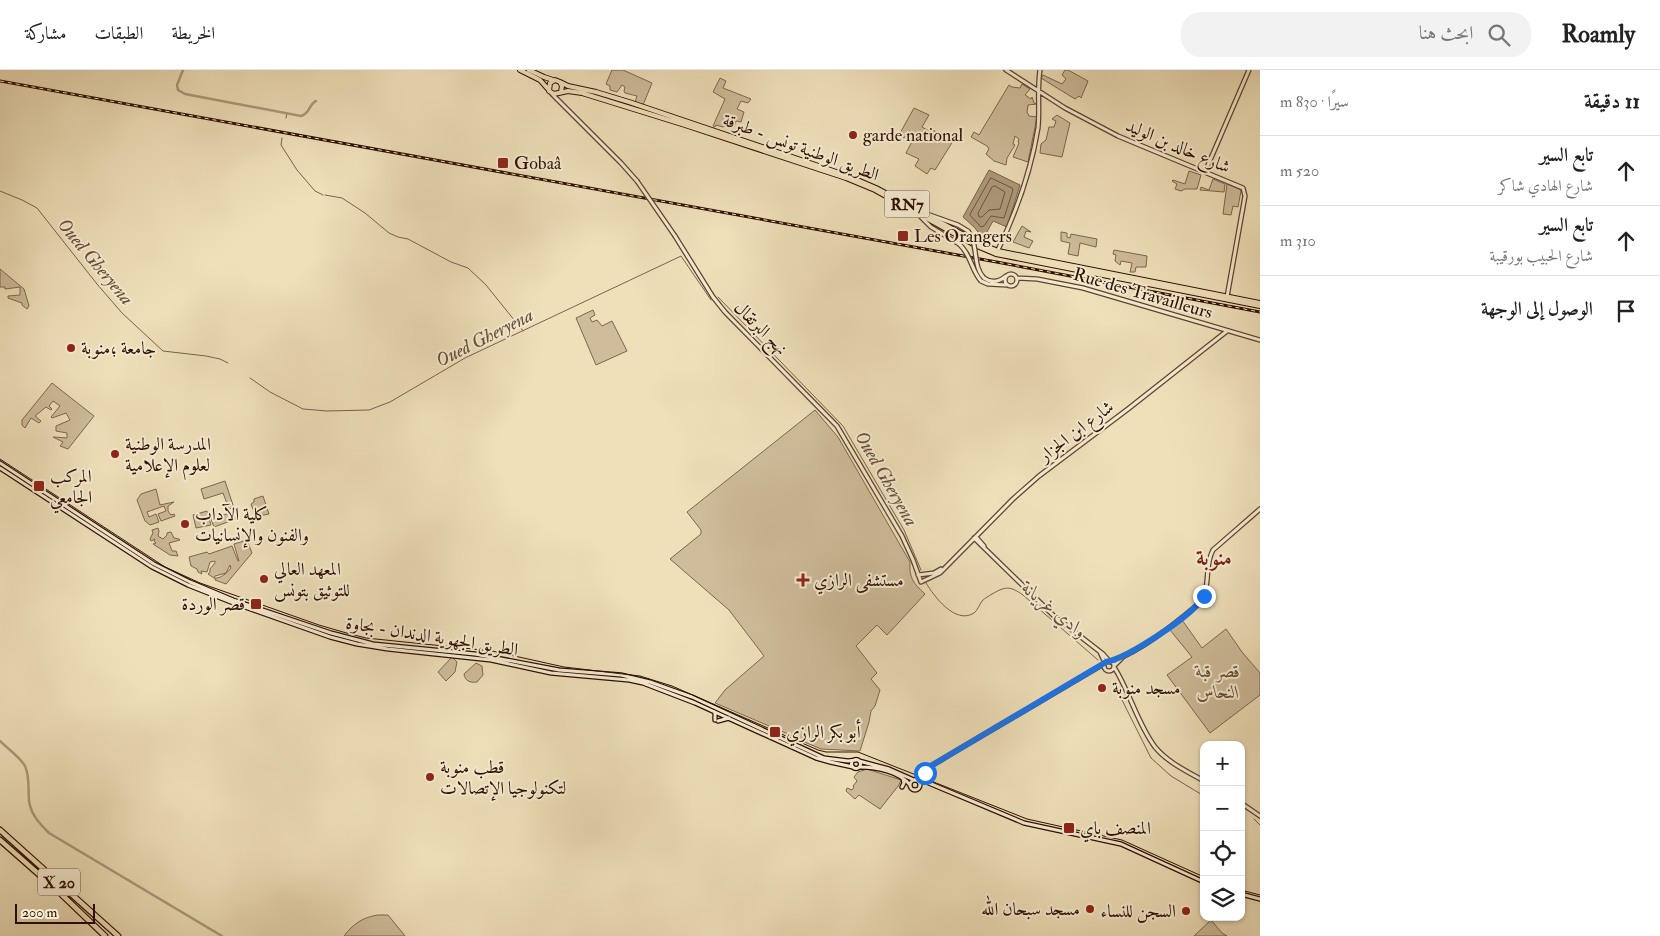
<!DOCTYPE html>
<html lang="ar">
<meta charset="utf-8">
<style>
:root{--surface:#fff;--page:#f2f2f2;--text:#222;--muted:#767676;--line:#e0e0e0}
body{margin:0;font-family:"IM FELL Double Pica",Amiri,serif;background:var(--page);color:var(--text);direction:rtl}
.controls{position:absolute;right:15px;bottom:15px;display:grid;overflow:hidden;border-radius:10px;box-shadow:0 1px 4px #0004}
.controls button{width:45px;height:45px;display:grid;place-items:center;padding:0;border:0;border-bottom:1px solid var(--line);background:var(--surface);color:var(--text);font:25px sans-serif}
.scale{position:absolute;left:15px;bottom:12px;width:80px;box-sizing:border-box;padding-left:5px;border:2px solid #2e0f00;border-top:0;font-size:14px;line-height:18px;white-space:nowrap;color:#2e0f00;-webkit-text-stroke:4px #f5ebd2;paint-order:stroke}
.stop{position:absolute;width:15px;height:15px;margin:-11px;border:4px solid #1a73e8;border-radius:50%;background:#fff}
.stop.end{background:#1a73e8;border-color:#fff;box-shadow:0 1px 5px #0008}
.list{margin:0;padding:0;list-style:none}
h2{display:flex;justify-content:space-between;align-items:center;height:65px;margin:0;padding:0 20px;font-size:21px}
h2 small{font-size:16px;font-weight:400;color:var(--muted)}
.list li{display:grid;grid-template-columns:32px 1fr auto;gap:15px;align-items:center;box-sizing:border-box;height:70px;padding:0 20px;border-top:1px solid var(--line)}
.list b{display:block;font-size:19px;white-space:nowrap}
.list p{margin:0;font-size:16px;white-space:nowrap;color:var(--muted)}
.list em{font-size:16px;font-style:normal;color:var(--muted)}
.icon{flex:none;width:28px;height:28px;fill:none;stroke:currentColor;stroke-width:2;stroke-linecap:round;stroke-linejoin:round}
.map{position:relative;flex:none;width:1260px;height:866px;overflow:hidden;direction:ltr}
header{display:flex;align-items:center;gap:30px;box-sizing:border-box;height:70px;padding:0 25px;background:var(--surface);border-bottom:1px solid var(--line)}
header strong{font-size:24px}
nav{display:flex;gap:28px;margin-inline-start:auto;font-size:18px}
.search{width:350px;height:45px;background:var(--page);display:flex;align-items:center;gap:12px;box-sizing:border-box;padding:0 18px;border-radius:20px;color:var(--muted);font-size:19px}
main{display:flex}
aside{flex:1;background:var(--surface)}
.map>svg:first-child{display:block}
.green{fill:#cebc9a;stroke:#7e664d}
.water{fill:#ad997b;stroke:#7a624a}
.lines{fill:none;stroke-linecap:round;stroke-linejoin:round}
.shore{stroke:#6e543e;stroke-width:1}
.stream{stroke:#7a624a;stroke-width:1}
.canal{stroke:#ad997b;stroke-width:2.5}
.tertiary-casing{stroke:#5e432e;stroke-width:5.5}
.secondary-casing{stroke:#2e0f00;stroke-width:5.5}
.primary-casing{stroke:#2e0f00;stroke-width:6}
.trunk-casing{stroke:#2e0f00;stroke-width:7}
.tertiary{stroke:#f5ebd2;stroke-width:3}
.secondary{stroke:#f5ebd2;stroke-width:3}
.primary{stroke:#efe0ba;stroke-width:4}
.trunk{stroke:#efe0ba;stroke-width:4.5}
.tram{stroke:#2e0f00;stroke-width:1}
.rail-casing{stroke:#2e0f00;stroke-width:3}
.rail{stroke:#f5ebd2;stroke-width:1;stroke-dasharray:4;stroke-linecap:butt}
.tertiary-bridge-casing{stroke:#5e432e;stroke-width:5.5;stroke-linecap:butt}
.tertiary-bridge{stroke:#f5ebd2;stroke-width:3}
.route{stroke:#1a73e8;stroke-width:6}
.poi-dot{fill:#8f2418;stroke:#f5ebd2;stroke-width:2}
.labels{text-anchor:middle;stroke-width:4;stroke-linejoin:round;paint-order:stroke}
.shield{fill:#f5ebd2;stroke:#6a513f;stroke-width:1}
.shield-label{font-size:16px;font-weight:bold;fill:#2e0f00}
.poi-label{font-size:18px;fill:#2e0f00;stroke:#f5ebd2;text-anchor:start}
.street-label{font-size:18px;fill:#2e0f00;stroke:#f5ebd2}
.park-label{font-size:18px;font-style:italic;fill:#664c36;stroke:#f5ebd2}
.water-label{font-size:19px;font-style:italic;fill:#674d37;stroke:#f5ebd2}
.district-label{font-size:22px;font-weight:bold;fill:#7a1f14;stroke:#f5ebd2}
</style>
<header>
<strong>Roamly</strong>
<div class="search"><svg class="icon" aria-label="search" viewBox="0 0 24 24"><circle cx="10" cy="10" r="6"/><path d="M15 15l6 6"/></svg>ابحث هنا</div>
<nav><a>الخريطة</a><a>الطبقات</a><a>مشاركة</a></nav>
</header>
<main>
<aside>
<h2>11 دقيقة<small>سيرًا · 830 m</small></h2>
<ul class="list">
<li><svg class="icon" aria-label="ahead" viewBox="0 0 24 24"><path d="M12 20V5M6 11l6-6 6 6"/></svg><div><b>تابع السير</b><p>شارع الهادي شاكر</p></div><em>520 m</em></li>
<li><svg class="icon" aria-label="ahead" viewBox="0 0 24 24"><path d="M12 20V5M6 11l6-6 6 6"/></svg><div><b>تابع السير</b><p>شارع الحبيب بورقيبة</p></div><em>310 m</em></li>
<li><svg class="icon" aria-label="arrive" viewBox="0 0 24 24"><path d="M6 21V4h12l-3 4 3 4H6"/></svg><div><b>الوصول إلى الوجهة</b></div></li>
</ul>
</aside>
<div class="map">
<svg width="1260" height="866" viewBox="0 0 1260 866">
<rect width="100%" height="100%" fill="#efe0ba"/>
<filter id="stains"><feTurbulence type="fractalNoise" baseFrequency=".004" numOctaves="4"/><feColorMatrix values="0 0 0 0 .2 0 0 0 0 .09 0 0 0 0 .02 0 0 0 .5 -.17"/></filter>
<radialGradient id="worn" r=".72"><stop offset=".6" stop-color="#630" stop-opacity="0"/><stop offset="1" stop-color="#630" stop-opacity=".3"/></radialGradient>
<path class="green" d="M612 0H623L652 13 643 35 635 32 637 26 625 23 624 21 625 17 622 15 617 22 610 20V16L606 14Z
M1065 0H1068L1088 11 1081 28 1079 26 1075 29 1041 8 1043 5 1062 14 1066 9 1062 5Z
M720 8 726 11 723 18 751 29 748 33 741 31 737 39 744 42 741 52 736 51 734 57 726 55 723 57 716 55 715 57 713 56 725 29 713 22Z
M1022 14 1030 19 1025 25 1031 29 1032 27 1034 33 1037 34 1028 35 1027 42 1029 46 1037 47 1028 92 1013 87 1019 73 1018 72 1019 69 1015 66 1013 74 1015 75 1007 88 1006 95 994 91 986 84 989 79 987 76 971 67 974 62 979 65 1009 15 1012 17 1020 18Z
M914 38 929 45 922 57 929 61 931 59 953 71 935 100 931 98 927 104 915 96 919 89 906 83 916 64 909 61 904 68 899 65Z
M1057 45 1070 53 1062 87 1040 83 1041 74 1046 70 1049 57H1054L1056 51 1052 49Z
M1189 101 1201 105 1197 119H1185L1181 121 1175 119 1177 114 1172 111 1173 110 1185 114Z
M1213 109 1225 114 1224 122 1200 120 1201 117 1209 120Z
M1227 114 1239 119 1241 121 1238 137 1233 136 1231 145 1223 144Z
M1022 156 1031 162 1026 161 1024 167 1033 171 1029 178 1013 172Z
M1061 162 1067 163V167L1070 168 1071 164 1097 169 1096 177 1080 173 1078 186 1068 184 1070 173 1061 171Z
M1114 180 1147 186 1146 197H1136L1135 202H1130L1132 193 1121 191 1120 195 1115 191 1116 185 1113 184Z
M0 199 24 219 29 236 27 239 22 235V233L8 228V226L20 225V217L5 219V217H0Z
M593 240 595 245 590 248 592 252 597 250 602 256 612 251 627 281 596 295 576 248Z
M52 313 94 346 68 379 60 376 63 372 53 367 67 368V363L56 361V356L70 350 66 343 52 348 51 347 60 336 53 331 49 336 52 339 51 340 46 337 35 346 41 351 39 353 31 348 25 358 22 355V350Z
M815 340 838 367 910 492C909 508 913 513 925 524L887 565 877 555 856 576 877 603 871 609 880 620 875 636 871 641 869 652 860 681 821 679 795 668V667L715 633 725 620 764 586 729 540 670 489 701 464V460L687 442Z
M225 411 234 438 229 439 223 423 204 429 201 419Z
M156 419 160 435 174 432 168 436V441L171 445 174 444 175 446 161 451 158 444 166 441 164 436 147 442 149 447 156 444 159 452 150 455 145 451 137 430 141 424Z
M263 426 269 444 259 446 258 443 254 442 251 434 254 432V429Z
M207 441 211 455 196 458 193 445Z
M233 442 236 449 214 457 211 449Z
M158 458 159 461 158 466 163 469 167 465V463L171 462 174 468 179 469 180 470 169 473 172 481H176L178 486 170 485 153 474 156 473 154 471 155 469 151 471 150 469 153 463 152 460Z
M247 470 252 483 226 514 215 510V508C220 509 227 503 231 498L230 495 226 503 215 506 214 508 208 504 210 502V499L215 493V491L210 492 207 502 201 501 202 504 198 502 197 499 191 496 189 487 207 482 209 484 232 476 238 491H239L234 474Z
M1182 550 1202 578 1226 559 1242 582 1260 603V625L1210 663 1167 605 1192 587 1170 560Z
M452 587 457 592 455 602 446 611 438 602Z
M476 593 482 596 483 605 477 612C470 613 465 611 464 604Z
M867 699 901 710 899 715 880 739 859 725 855 729 846 721 847 718 852 720 854 717 853 716 857 711 854 707 858 702Z
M378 845H388L405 866H344C353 854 363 847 378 845Z
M1211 850 1222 863 1227 866H1194Z"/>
<path class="water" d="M989 100 1020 115 1007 157 993 151 983 169 975 158 963 147Z"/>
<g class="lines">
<path class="shore" d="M991 108 1012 118 1013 120 1004 148 991 146 984 156 981 157 970 145Z
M995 116 1005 122 1000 139 989 140 982 147H979L978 143 992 117Z"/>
<path class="stream" d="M286 48 287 43
M282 68 281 75 297 100 315 121 323 125
M0 121 22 130 37 138 97 214 122 243 163 281 206 286 220 289 228 293
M325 125 342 128 365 143 389 163 398 167 408 169 451 192 468 198 486 215 523 261
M718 227 843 356 904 460 921 500
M250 308 270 322 303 339 327 341 369 340 390 332 465 288 679 187 681 186 711 230
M926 513C934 526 955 555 974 543 978 540 979 535 982 531 985 528 989 526 992 524 1006 516 1010 516 1023 525L1098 590
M1119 624 1151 688 1171 706 1204 726
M1254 749 1260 755"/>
<path class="canal" d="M183 0 177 15 178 20 185 24 301 46C310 44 309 34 316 31
M0 671C8 679 19 686 25 696 30 707 28 719 29 731 31 745 40 754 49 763L222 866"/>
<defs>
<path id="tertiary" d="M1006 0 1065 38 1118 66 1243 118 1245 126 1227 227
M552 24 621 93 637 111
M1205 102 1249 0
M918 144 931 157 959 174
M927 144 958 155 968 161
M675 166 713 227 725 242 837 356 902 466 913 490 921 512 940 503 1013 429 1039 406 1128 339 1227 261
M997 182C1016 143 1031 101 1038 58 1040 38 1037 19 1040 0
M1005 210a6 6 0 1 1 12 0a6 6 0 1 1-12 0Z
M984 208C991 213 999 212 1006 206
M1017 208 1037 209 1083 218 1260 270
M981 211 988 214 1006 215
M976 467 984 476
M974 468 1054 546 1103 584 1110 592
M918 505 934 503 941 499
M1100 582 1105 593
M1104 596a5 5 0 1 1 10 0a5 5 0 1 1-10 0Z
M1111 592C1142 580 1172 556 1197 535 1213 519 1203 498 1213 480L1260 439
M1114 596 1123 587
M1114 597C1130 622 1137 653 1155 677 1167 692 1188 702 1204 711
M915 710 923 701 961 678 1104 594
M919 712 927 700
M1241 733 1260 746"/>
<path id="secondary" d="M0 393 154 494 190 512 233 530 331 563 373 574 475 584 559 600 621 605 650 612 692 627 824 688 848 691 856 690
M0 398 152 497 188 515 231 532 330 567 357 574 388 579 491 590 551 603 629 610 643 613 695 633 816 688 830 692 853 697
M715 650V642
M718 651 729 648
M851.5 694a4.5 4.5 0 1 1 9 0a4.5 4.5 0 1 1-9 0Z
M859 691 889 699 914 710
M860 697C877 697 900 702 910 715
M910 715a5 5 0 1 1 10 0a5 5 0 1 1-10 0Z
M920 713 924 711 1024 753 1121 774 1204 812
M902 717 904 713 903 709
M1241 824 1260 829"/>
<path id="primary" d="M520 0 540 10 548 19
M529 0 544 7 553 10
M560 12 568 16 596 22 629 32 848 106 876 118 979 173 998 181 1260 233
M561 22 562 16 560 12 555 10 550 13 549 21 554 24 568 21 582 23 685 55 846 108 875 120 977 176 996 184 1260 236"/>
<path id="trunk" d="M0 760 118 866
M0 770 58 821 105 866"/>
</defs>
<use href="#tertiary" class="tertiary-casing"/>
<use href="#secondary" class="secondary-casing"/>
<use href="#primary" class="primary-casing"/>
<use href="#trunk" class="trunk-casing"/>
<use href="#tertiary" class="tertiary"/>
<use href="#secondary" class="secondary"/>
<use href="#primary" class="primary"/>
<use href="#trunk" class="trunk"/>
<path class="tram" d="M0 389 165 497 200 513 319 555 350 564 366 568 492 581 564 597 640 606 672 616 818 680 826 682H858L1027 749 1122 770 1204 807
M1241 820 1260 825"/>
<defs>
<path id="rail" d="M0 11 1002 193 1260 242"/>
</defs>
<use href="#rail" class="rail-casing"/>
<use href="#rail" class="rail"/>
<defs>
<path id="tertiary-bridge" d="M637 111 675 166
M968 161C979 175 972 196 984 208
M959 174C971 184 971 200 981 211"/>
</defs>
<use href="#tertiary-bridge" class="tertiary-bridge-casing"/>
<use href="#tertiary-bridge" class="tertiary-bridge"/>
</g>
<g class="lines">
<path class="route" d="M925 703 929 697 1106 592C1127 588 1193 546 1204 526"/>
</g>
<g class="poi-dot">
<circle cx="853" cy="65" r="5"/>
<rect x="497" y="87" width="12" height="12" rx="2.5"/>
<rect x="897" y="160" width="12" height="12" rx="2.5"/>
<circle cx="71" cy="278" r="5"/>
<circle cx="115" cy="384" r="5"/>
<rect x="33" y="410" width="12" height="12" rx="2.5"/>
<circle cx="185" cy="454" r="5"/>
<circle cx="264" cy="509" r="5"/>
<path d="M800.5 502.5h5v5h5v5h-5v5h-5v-5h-5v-5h5z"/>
<rect x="250" y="528" width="12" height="12" rx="2.5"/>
<circle cx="1102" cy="618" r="5"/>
<rect x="769" y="656" width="12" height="12" rx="2.5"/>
<circle cx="430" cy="707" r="5"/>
<rect x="1063" y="752" width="12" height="12" rx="2.5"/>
<circle cx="1090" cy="839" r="5"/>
<circle cx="1186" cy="841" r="5"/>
</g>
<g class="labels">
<g class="shield">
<rect x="884.5" y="120.5" width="45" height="27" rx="4"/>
<rect x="38" y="798.5" width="42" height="27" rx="4"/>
</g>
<g class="shield-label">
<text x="907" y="140">RN7</text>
<text x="59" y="818">X 20</text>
</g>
<g class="poi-label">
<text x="863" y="71">garde national</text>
<text x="514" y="99">Gobaâ</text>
<text x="914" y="172">Les Orangers</text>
<text x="81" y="284">جامعة ؛منوبة</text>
<text x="125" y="380">المدرسة الوطنية<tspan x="125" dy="21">لعلوم الإعلامية</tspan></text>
<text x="50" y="412">المركب<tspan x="50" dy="21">الجامعي</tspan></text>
<text x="195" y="450">كلية الآداب<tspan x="195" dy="21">والفنون والإنسانيات</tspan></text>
<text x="274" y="505">المعهد العالي<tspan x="274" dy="21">للتوثيق بتونس</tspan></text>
<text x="814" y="516">مستشفى الرازي</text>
<text x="245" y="540" text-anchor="end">قصر الوردة</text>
<text x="1112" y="624">مسجد منوبة</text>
<text x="786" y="668">أبو بكر الرازي</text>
<text x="440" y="703">قطب منوبة<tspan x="440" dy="21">لتكنولوجيا الإتصالات</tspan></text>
<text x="1080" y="764">المنصف باي</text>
<text x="1080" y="845" text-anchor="end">مسجد سبحان الله</text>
<text x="1176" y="847" text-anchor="end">السجن للنساء</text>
</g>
<g class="street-label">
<text transform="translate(1178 76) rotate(23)" y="6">شارع خالد بن الوليد</text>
<text transform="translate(801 77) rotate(20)" y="6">الطريق الوطنية تونس - طبرقة</text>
<text transform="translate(1143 223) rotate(16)" y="6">Rue des Travailleurs</text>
<text transform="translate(761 258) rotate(45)" y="6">نهج البرتقال</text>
<text transform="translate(1076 361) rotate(-37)" y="6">شارع ابن الجزار</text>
<text transform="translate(432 566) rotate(9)" y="6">الطريق الجهوية الدندان - بجاوة</text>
</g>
<g class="park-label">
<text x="1218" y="607">قصر قبة<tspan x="1218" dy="21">النحاس</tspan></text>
</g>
<g class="water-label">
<text transform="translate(96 191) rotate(50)" y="7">Oued Gheryena</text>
<text transform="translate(484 267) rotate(-27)" y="7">Oued Gheryena</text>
<text transform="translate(887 408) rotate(60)" y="7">Oued Gheryena</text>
<text transform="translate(1055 539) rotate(39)" y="7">وادي غريانة</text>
</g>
<g class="district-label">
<text x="1214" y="495">منوبة</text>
</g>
</g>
<rect width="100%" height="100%" filter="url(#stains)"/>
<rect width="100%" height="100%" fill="url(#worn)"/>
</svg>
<div class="controls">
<button>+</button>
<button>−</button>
<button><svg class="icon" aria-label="locate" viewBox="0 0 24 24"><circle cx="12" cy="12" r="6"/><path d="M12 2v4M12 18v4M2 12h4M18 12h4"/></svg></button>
<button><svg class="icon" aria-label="layers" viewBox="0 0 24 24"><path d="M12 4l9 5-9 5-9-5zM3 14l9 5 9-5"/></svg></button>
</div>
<div class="scale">200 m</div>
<div class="stop" style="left:925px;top:703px"></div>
<div class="stop end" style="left:1204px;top:526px"></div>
</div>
</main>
